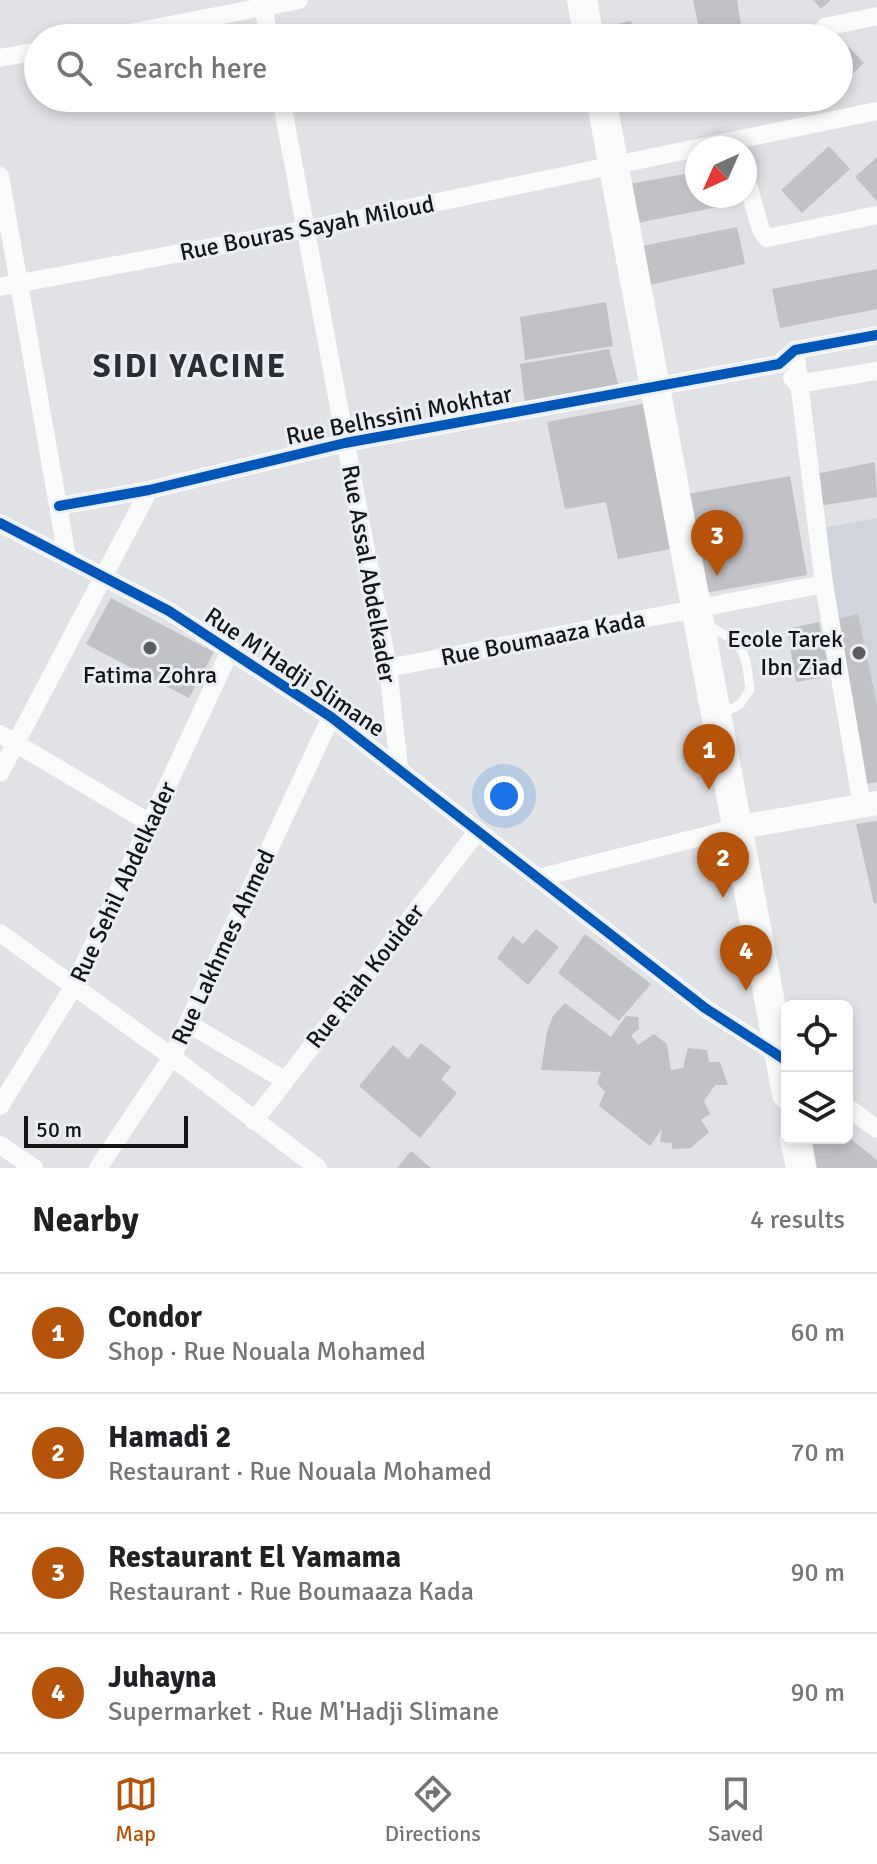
<!DOCTYPE html>
<meta charset="utf-8">
<style>
:root{--surface:#fff;--page:#f2f2f2;--text:#202124;--muted:#757577;--line:#e0e0e0;--accent:#b45309}
body{margin:0;font-family:Signika,sans-serif;background:var(--page);color:var(--text)}
.controls{position:absolute;right:24px;bottom:24px;display:grid;overflow:hidden;border-radius:12px;box-shadow:0 4px 12px #0003}
.controls button{width:72px;height:72px;display:grid;place-items:center;padding:0;border:0;border-bottom:2px solid var(--line);background:var(--surface);color:var(--text);font:40px sans-serif}
.compass{position:absolute;left:685px;top:136px;width:72px;height:72px;border-radius:50%;background:var(--surface);box-shadow:0 4px 12px #0003;rotate:225deg}
.scale{position:absolute;left:24px;bottom:20px;width:164px;box-sizing:border-box;padding-left:8px;border:4px solid #141517;border-top:0;font-size:22px;line-height:28px;white-space:nowrap;color:#141517;-webkit-text-stroke:6px #ebeef4;paint-order:stroke}
.you{position:absolute;left:504px;top:796px;width:28px;height:28px;margin:-20px;border:6px solid #fff;border-radius:50%;background:#1a73e8;box-shadow:0 0 0 12px #1a73e833}
.badge{display:grid;place-items:center;width:52px;height:52px;border-radius:50%;background:var(--accent);color:#fff;font-size:26px;font-weight:700}
.pin{position:absolute;translate:-50% -66px;filter:drop-shadow(0 2px 4px #0008)}
.pin::after{content:'';position:absolute;top:42px;width:28px;height:24px;background:inherit;clip-path:polygon(0 0,100% 0,50% 100%)}
.list{margin:0;padding:0;list-style:none}
h2{display:flex;justify-content:space-between;align-items:center;height:104px;margin:0;padding:0 32px;font-size:34px}
h2 small{font-size:26px;font-weight:400;color:var(--muted)}
.list li{display:grid;grid-template-columns:52px 1fr auto;gap:24px;align-items:center;box-sizing:border-box;height:120px;padding:0 32px;border-top:2px solid var(--line)}
.list b{display:block;font-size:30px;white-space:nowrap}
.list p{margin:0;font-size:26px;white-space:nowrap;color:var(--muted)}
.list em{font-size:26px;font-style:normal;color:var(--muted)}
.icon{flex:none;width:44px;height:44px;fill:none;stroke:currentColor;stroke-width:2;stroke-linecap:round;stroke-linejoin:round}
.map{position:relative;flex:none;width:877px;height:1168px;overflow:hidden}
.search{position:absolute;background:var(--surface);box-shadow:0 4px 12px #0003;left:24px;right:24px;top:24px;height:88px;display:flex;align-items:center;gap:20px;box-sizing:border-box;padding:0 28px;border-radius:44px;color:var(--muted);font-size:30px}
.sheet{height:584px;background:var(--surface)}
nav{display:flex;justify-content:space-around;align-items:center;box-sizing:border-box;height:112px;border-top:2px solid var(--line);background:var(--surface);font-size:22px;color:var(--muted)}
nav a{display:grid;justify-items:center;gap:4px}
nav .on{color:var(--accent)}
.map>svg:first-child{display:block}
.built{fill:#d0d4dc}
.building{fill:#c1c2c5}
.lines{fill:none;stroke-linecap:round;stroke-linejoin:round}
.service{stroke:#fafbfb;stroke-width:9}
.minor{stroke:#fafbfb;stroke-width:18}
.tertiary{stroke:#fafbfb;stroke-width:24}
.primary{stroke:#fafbfb;stroke-width:30}
.cycleway-casing{stroke:#ebeef4;stroke-width:15}
.cycleway{stroke:#0057b8;stroke-width:10}
.poi-dot{fill:#5b5d5f;stroke:#ebeef4;stroke-width:3}
.labels{text-anchor:middle;stroke-width:6;stroke-linejoin:round;paint-order:stroke}
.street-label{font-size:24px;fill:#141517;stroke:#ebeef4}
.poi-label{font-size:24px;fill:#141517;stroke:#ebeef4;text-anchor:end}
.district-label{font-size:32px;font-weight:bold;letter-spacing:2px;fill:#2c2e33;stroke:#ebeef4}
</style>
<div class="map">
<svg width="877" height="1168" viewBox="0 0 877 1168">
<rect width="100%" height="100%" fill="#e0e2e5"/>
<path class="built" d="M877 518V777L864 780 818 529Z"/>
<path class="building" d="M693 0H737L743 38H701Z
M813 0H831L821 9Z
M631 21 635 38H610L607 26Z
M843 41 864 63 839 86V45Z
M801 98H827L813 110Z
M829 146 850 169 802 213 781 190Z
M877 157V201L855 177Z
M697 172V196H732L733 204 637 223 628 184Z
M737 227 745 264 649 285 642 246Z
M877 269V309L780 328 772 289Z
M606 302 613 346 525 360 520 317Z
M609 349 619 387 525 404 520 364Z
M643 404 670 549 618 559 606 502 565 509 547 422Z
M875 462 877 497 818 506 811 475Z
M790 476 807 575 705 593 687 494Z
M111 598 214 652 189 698 86 644Z
M858 614 877 706V782L865 784 837 619Z
M819 622 830 676 796 682 787 629Z
M877 821V903L874 904 856 824Z
M536 929 559 947 528 985 497 958 513 936 523 944Z
M585 934 651 984 619 1021 558 973Z
M565 1003 611 1037 626 1016 638 1017 639 1029 631 1035 638 1045 654 1034 667 1044 671 1070 683 1068 688 1048 707 1050 709 1062H720L728 1085H715L704 1101 710 1114 701 1120 709 1132 691 1148 672 1149V1143L660 1142 662 1129 650 1146 599 1106 605 1092 597 1083 601 1072 541 1070 547 1032 553 1016Z
M421 1043 451 1067 441 1079 457 1093 420 1138 359 1086 393 1045 408 1059Z
M847 1136 877 1160V1168H817L812 1138H847Z
M411 1151 431 1168H397Z"/>
<g class="lines">
<path class="service" d="M707 625C745 645 745 648 750 690L740 704 720 716"/>
<path class="minor" d="M262 0 269 38
M825 27 877 16
M104 38 299 0
M0 58 38 51
M281 98 388 668 399 768
M697 148 877 111
M745 175 761 230 767 238 877 215
M0 176 67 557
M0 287 308 229 697 148
M795 350 824 584 862 806
M792 378 798 384 877 371
M59 506 149 490 345 443 779 364 795 350 877 335
M0 523 169 611 331 717 705 1008 782 1057
M388 668 824 584
M0 734 150 823
M0 773 149 490
M538 878 736 828
M0 933 172 1057 318 1168
M189 1024 284 1080
M0 1106 74 986 231 649
M847 1107 877 1129
M254 1121 477 832
M0 1145 34 1168
M98 1168 172 1057 331 717"/>
<path class="tertiary" d="M736 828 877 803"/>
<path class="primary" d="M582 0 589 38
M601 98 787 1094
M795 1138 801 1168"/>
<defs>
<path id="cycleway" d="M59 506 149 490 345 443 779 364 795 350 877 335
M0 523 169 611 331 717 705 1008 787 1061"/>
</defs>
<use href="#cycleway" class="cycleway-casing"/>
<use href="#cycleway" class="cycleway"/>
</g>
<g class="poi-dot">
<circle cx="150" cy="648" r="8"/>
<circle cx="859" cy="653" r="8"/>
</g>
<g class="labels">
<g class="street-label">
<text transform="translate(307 228) rotate(-11)" y="8">Rue Bouras Sayah Miloud</text>
<text transform="translate(399 415) rotate(-11)" y="8">Rue Belhssini Mokhtar</text>
<text transform="translate(369 574) rotate(80)" y="8">Rue Assal Abdelkader</text>
<text transform="translate(543 638) rotate(-11)" y="8">Rue Boumaaza Kada</text>
<text transform="translate(295 672) rotate(34)" y="8">Rue M'Hadji Slimane</text>
<text transform="translate(123 882) rotate(-65)" y="8">Rue Sehil Abdelkader</text>
<text transform="translate(223 947) rotate(-65)" y="8">Rue Lakhmes Ahmed</text>
<text transform="translate(365 976) rotate(-52)" y="8">Rue Riah Kouider</text>
</g>
<g class="poi-label">
<text x="843" y="647">Ecole Tarek<tspan x="843" dy="28">Ibn Ziad</tspan></text>
<text x="150" y="683" text-anchor="middle">Fatima Zohra</text>
</g>
<g class="district-label">
<text x="190" y="377">SIDI YACINE</text>
</g>
</g>
</svg>
<div class="controls">
<button><svg class="icon" aria-label="locate" viewBox="0 0 24 24"><circle cx="12" cy="12" r="6"/><path d="M12 2v4M12 18v4M2 12h4M18 12h4"/></svg></button>
<button><svg class="icon" aria-label="layers" viewBox="0 0 24 24"><path d="M12 4l9 5-9 5-9-5zM3 14l9 5 9-5"/></svg></button>
</div>
<svg class="compass" viewBox="-18 -18 36 36"><path d="M0-13l5 13h-10z" fill="#e53935"/><path d="M0 13l5-13h-10z" fill="#757577"/></svg>
<div class="scale">50 m</div>
<div class="you"></div>
<div class="pin badge" style="left:709px;top:790px">1</div>
<div class="pin badge" style="left:723px;top:898px">2</div>
<div class="pin badge" style="left:717px;top:576px">3</div>
<div class="pin badge" style="left:746px;top:991px">4</div>
<div class="search"><svg class="icon" aria-label="search" viewBox="0 0 24 24"><circle cx="10" cy="10" r="6"/><path d="M15 15l6 6"/></svg>Search here</div>
</div>
<section class="sheet">
<h2>Nearby<small>4 results</small></h2>
<ul class="list">
<li><span class="badge">1</span><div><b>Condor</b><p>Shop · Rue Nouala Mohamed</p></div><em>60 m</em></li>
<li><span class="badge">2</span><div><b>Hamadi 2</b><p>Restaurant · Rue Nouala Mohamed</p></div><em>70 m</em></li>
<li><span class="badge">3</span><div><b>Restaurant El Yamama</b><p>Restaurant · Rue Boumaaza Kada</p></div><em>90 m</em></li>
<li><span class="badge">4</span><div><b>Juhayna</b><p>Supermarket · Rue M'Hadji Slimane</p></div><em>90 m</em></li>
</ul>
</section>
<nav>
<a class="on"><svg class="icon" aria-label="map" viewBox="0 0 24 24"><path d="M3 6l6-2 6 2 6-2v14l-6 2-6-2-6 2zM9 4v14M15 6v14"/></svg>Map</a>
<a><svg class="icon" aria-label="directions" viewBox="0 0 24 24"><path d="M12 3l9 9-9 9-9-9zM9 14v-3h6M13 9l2 2-2 2"/></svg>Directions</a>
<a><svg class="icon" aria-label="saved" viewBox="0 0 24 24"><path d="M7 4h10v16l-5-4-5 4z"/></svg>Saved</a>
</nav>
